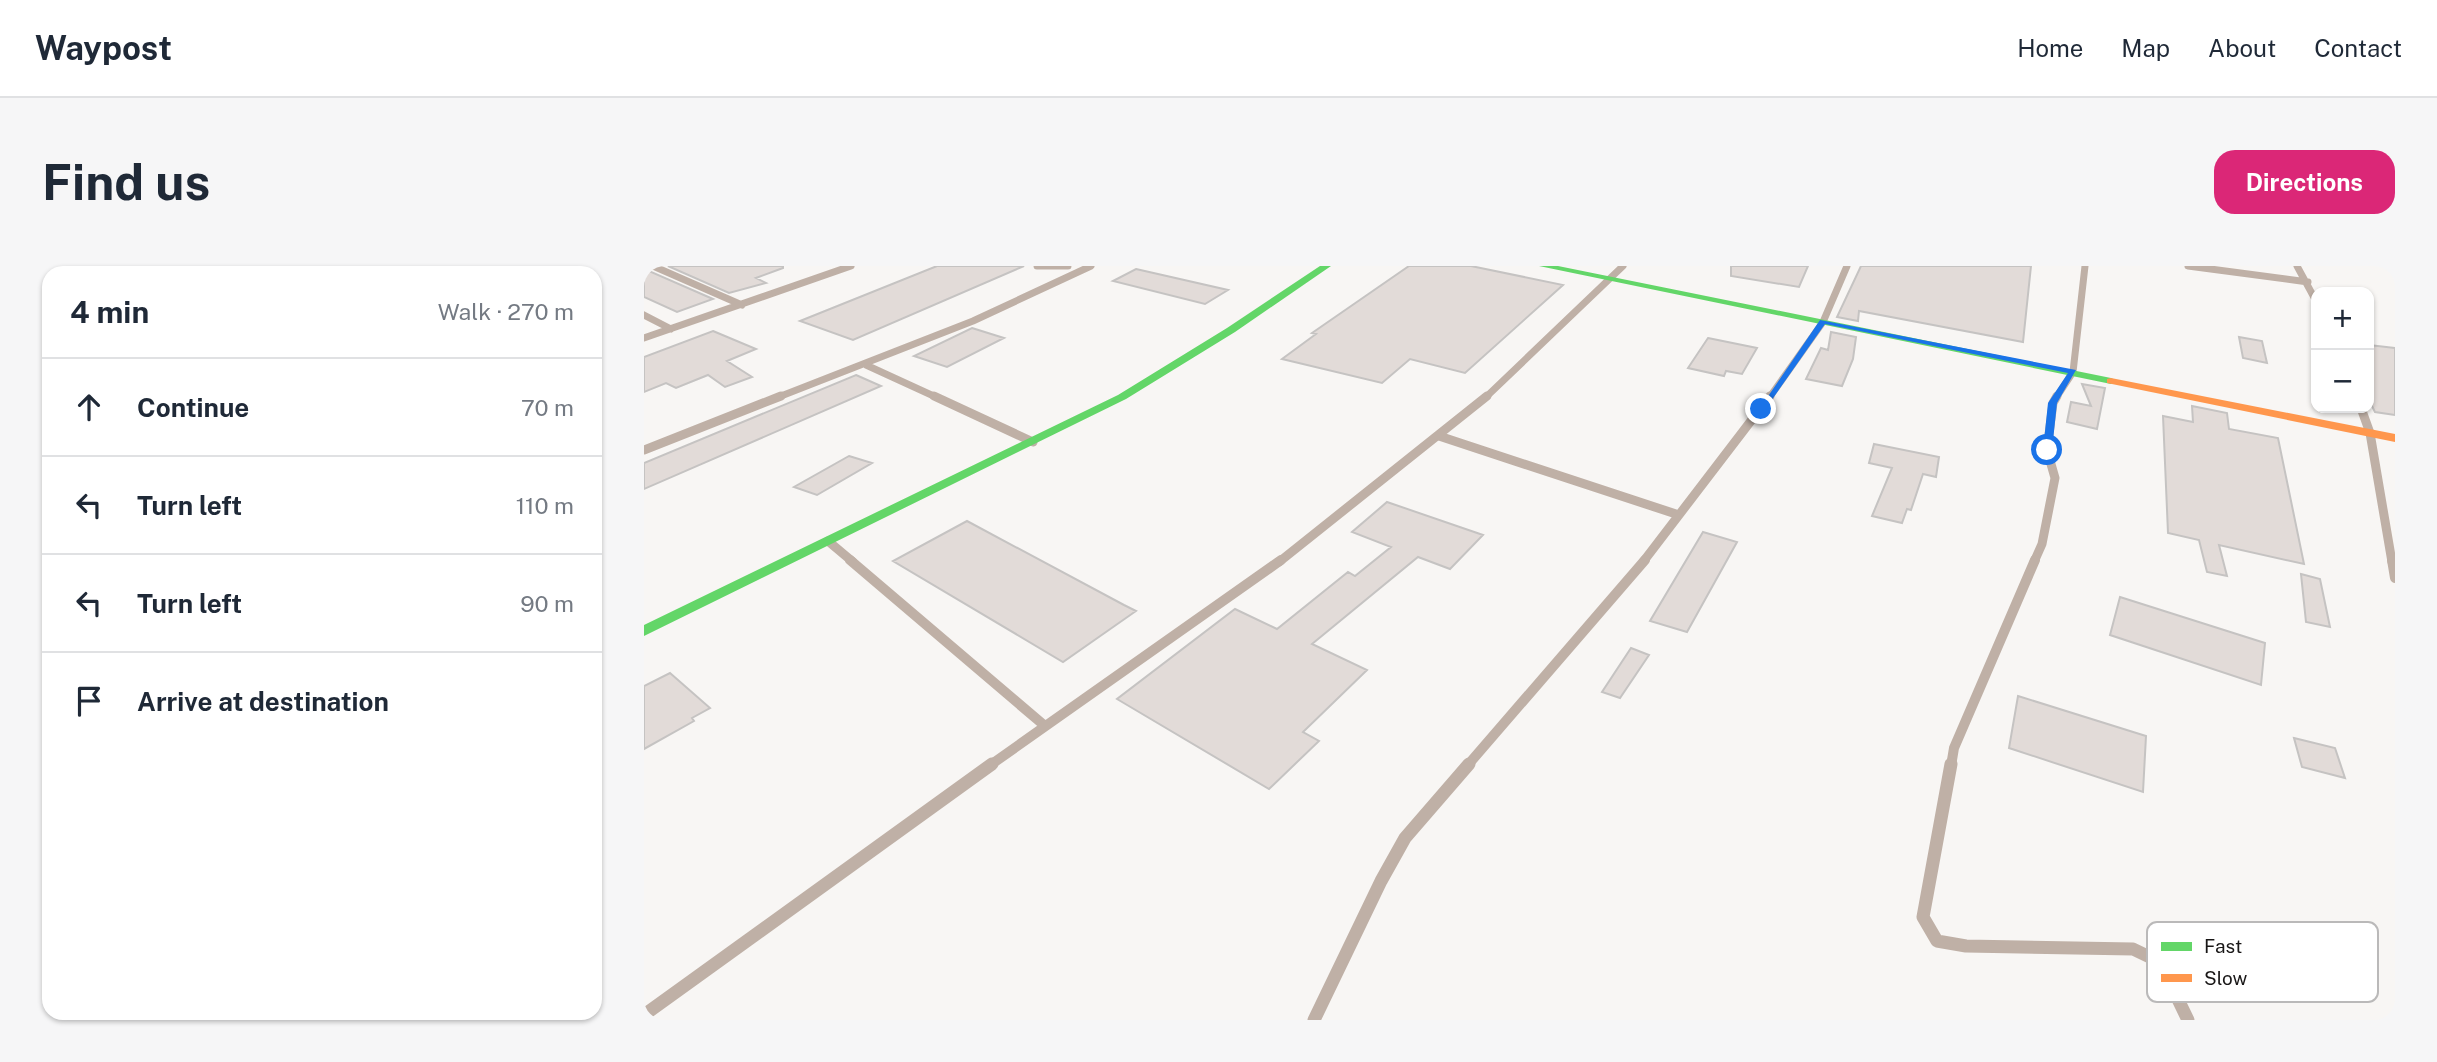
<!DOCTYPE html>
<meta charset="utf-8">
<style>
:root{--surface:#fff;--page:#f6f6f7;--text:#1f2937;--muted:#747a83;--line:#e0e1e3;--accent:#db2777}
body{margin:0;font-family:"Public Sans",sans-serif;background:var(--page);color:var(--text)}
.controls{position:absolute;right:21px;top:21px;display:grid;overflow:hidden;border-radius:14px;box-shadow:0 2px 5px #0004}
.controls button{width:63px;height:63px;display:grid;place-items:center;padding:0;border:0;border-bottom:2px solid var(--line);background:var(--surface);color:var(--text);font:35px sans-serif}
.stop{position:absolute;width:21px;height:21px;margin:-16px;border:5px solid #1a73e8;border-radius:50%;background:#fff}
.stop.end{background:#1a73e8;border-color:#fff;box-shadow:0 2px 7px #0008}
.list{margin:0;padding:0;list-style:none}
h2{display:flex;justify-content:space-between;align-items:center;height:91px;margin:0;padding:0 28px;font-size:30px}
h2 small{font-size:23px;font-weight:400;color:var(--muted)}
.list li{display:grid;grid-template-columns:46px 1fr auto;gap:21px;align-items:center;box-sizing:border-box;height:98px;padding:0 28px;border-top:2px solid var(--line)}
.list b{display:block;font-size:26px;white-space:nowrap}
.list em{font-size:23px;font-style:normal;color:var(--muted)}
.icon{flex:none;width:38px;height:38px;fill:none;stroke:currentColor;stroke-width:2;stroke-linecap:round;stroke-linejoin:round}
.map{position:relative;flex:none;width:1751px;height:754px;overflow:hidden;border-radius:21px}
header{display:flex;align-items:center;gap:42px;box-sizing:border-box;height:98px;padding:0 35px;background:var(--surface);border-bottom:2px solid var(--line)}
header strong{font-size:33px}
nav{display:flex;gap:38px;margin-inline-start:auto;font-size:24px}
.intro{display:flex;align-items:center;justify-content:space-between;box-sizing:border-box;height:168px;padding:0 42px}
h1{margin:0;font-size:49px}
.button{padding:18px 32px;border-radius:21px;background:var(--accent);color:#fff;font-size:24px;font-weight:700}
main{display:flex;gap:42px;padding:0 42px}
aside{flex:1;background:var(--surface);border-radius:21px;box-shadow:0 2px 5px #0004}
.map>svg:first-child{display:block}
.building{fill:#e2dbd8;stroke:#c5c3c2;stroke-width:2}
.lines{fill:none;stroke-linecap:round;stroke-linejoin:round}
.lane-far3{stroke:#bfb0a6;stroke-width:7}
.lane-far2{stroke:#bfb0a6;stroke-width:9}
.lane-far1{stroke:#bfb0a6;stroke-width:10}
.lane{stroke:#bfb0a6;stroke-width:13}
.fast{fill:#63d668;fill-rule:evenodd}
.slow{fill:#ff974d;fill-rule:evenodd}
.route{fill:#1a73e8}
.key{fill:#fff;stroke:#bab9b9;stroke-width:2}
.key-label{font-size:19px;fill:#191717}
</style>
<header>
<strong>Waypost</strong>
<nav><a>Home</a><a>Map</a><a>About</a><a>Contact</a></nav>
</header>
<div class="intro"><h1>Find us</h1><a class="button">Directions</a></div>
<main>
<aside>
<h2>4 min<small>Walk · 270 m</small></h2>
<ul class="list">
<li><svg class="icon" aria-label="ahead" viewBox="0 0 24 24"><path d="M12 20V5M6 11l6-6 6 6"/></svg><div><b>Continue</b></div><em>70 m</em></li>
<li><svg class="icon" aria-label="left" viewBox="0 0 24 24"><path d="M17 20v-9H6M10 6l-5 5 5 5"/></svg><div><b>Turn left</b></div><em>110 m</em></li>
<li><svg class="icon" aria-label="left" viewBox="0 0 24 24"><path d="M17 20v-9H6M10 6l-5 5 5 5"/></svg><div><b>Turn left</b></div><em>90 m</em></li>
<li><svg class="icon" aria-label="arrive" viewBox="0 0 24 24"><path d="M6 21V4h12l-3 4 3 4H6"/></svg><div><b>Arrive at destination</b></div></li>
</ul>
</aside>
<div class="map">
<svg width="1751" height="754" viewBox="0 0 1751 754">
<rect width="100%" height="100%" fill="#f8f6f4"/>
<path class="building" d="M0 0 7 6 69 33 33 46 0 31Z
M24 0H139V2L112 12 122 17 85 27Z
M293 0H380L209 74 156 55Z
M765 0H827L919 19 821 107 766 93 738 117 638 93 672 68 668 67Z
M1087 0H1164L1155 21 1087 10Z
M1217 0H1387L1379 76 1215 45 1214 55 1193 51Z
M492 3 584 24 561 38 469 15Z
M328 62 360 72 303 101 270 90Z
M69 65 112 83 83 95 108 111 81 121 64 109 32 122 22 117 0 126V91Z
M1187 66 1212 71 1209 93 1198 120 1162 113 1177 82 1184 84Z
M1595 71 1618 75 1623 97 1599 92Z
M1064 72 1113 82 1098 108 1082 105 1080 110 1044 102Z
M1725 79 1751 82V149L1731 146 1725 134Z
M212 109 237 120 0 223V197Z
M1438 118 1461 122 1453 163 1423 156 1427 136 1447 140Z
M1548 140 1583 147 1585 163 1634 172 1660 298 1575 279 1583 310 1563 306 1555 274 1524 267 1519 150 1549 156Z
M1230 178 1295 191 1292 211 1279 208 1267 244 1263 243 1258 257 1228 250 1248 202 1225 197Z
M205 190 228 197 173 229 150 221Z
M743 236 839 269 806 303 774 291 668 378 723 404 659 466 675 475 625 523 473 433 591 343 633 363 704 306 711 310 747 281 708 266Z
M323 255 480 339 492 345 419 396 249 295Z
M1059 266 1093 276 1043 366 1006 355Z
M1657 308 1676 313 1686 361 1662 356Z
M1476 331 1621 377 1617 419 1466 369Z
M987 382 1005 389 976 432 958 426Z
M26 407 66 442 48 452 50 455 0 483V420Z
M1374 430 1502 470 1499 526 1365 482Z
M1650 472 1691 482 1701 512 1658 501Z"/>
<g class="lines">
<path class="lane-far3" d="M9 0 98 39
M393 0H424
M1544 0 1664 16
M1653 0 1672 35
M0 49 27 63
M0 72 207 0
M222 99 294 132
M132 132 329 55 447 0
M841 132 979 0
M1125 132 1179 56 1203 0
M1412 132 1429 106 1441 0"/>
<path class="lane-far2" d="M290 130 389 176
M1717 142 1726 167 1748 296
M795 170 1035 249
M0 184 137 130
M184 275 209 296
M635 296 843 130
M999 296 1126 130
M1390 296 1398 278 1411 212 1403 184 1409 137 1413 130"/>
<path class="lane-far1" d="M206 294 401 460
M1748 294 1751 312
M345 500 637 294
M823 500 1001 294
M1307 500 1310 482 1391 294"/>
<path class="lane" d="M1307 498 1279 651 1293 675 1322 680 1489 683 1516 696 1544 754
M0 749 348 498
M670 754 737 615 761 572 825 498"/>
<path class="fast" d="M676 0H687L591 66 482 133 0 370V359L474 129 583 62Z
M895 0H914L1467 112 1473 115 1467 118Z"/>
<path class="slow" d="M1467 112 1751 168V176L1463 117V113Z"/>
</g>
<path class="route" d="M1176 54 1432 104 1413 137 1408 184 1403 187 1399 184 1404 137 1424 107 1181 58 1120 145H1114Z"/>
<rect x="1503" y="656" width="231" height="80" rx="10" class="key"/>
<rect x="1517" y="676" width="31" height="9" fill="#63d668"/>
<rect x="1517" y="708" width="31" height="8" fill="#ff974d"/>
<g class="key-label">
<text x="1560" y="687">Fast</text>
<text x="1560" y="719">Slow</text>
</g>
</svg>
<div class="controls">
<button>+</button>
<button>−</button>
</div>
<div class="stop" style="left:1403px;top:184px"></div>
<div class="stop end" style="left:1117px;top:143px"></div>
</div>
</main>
